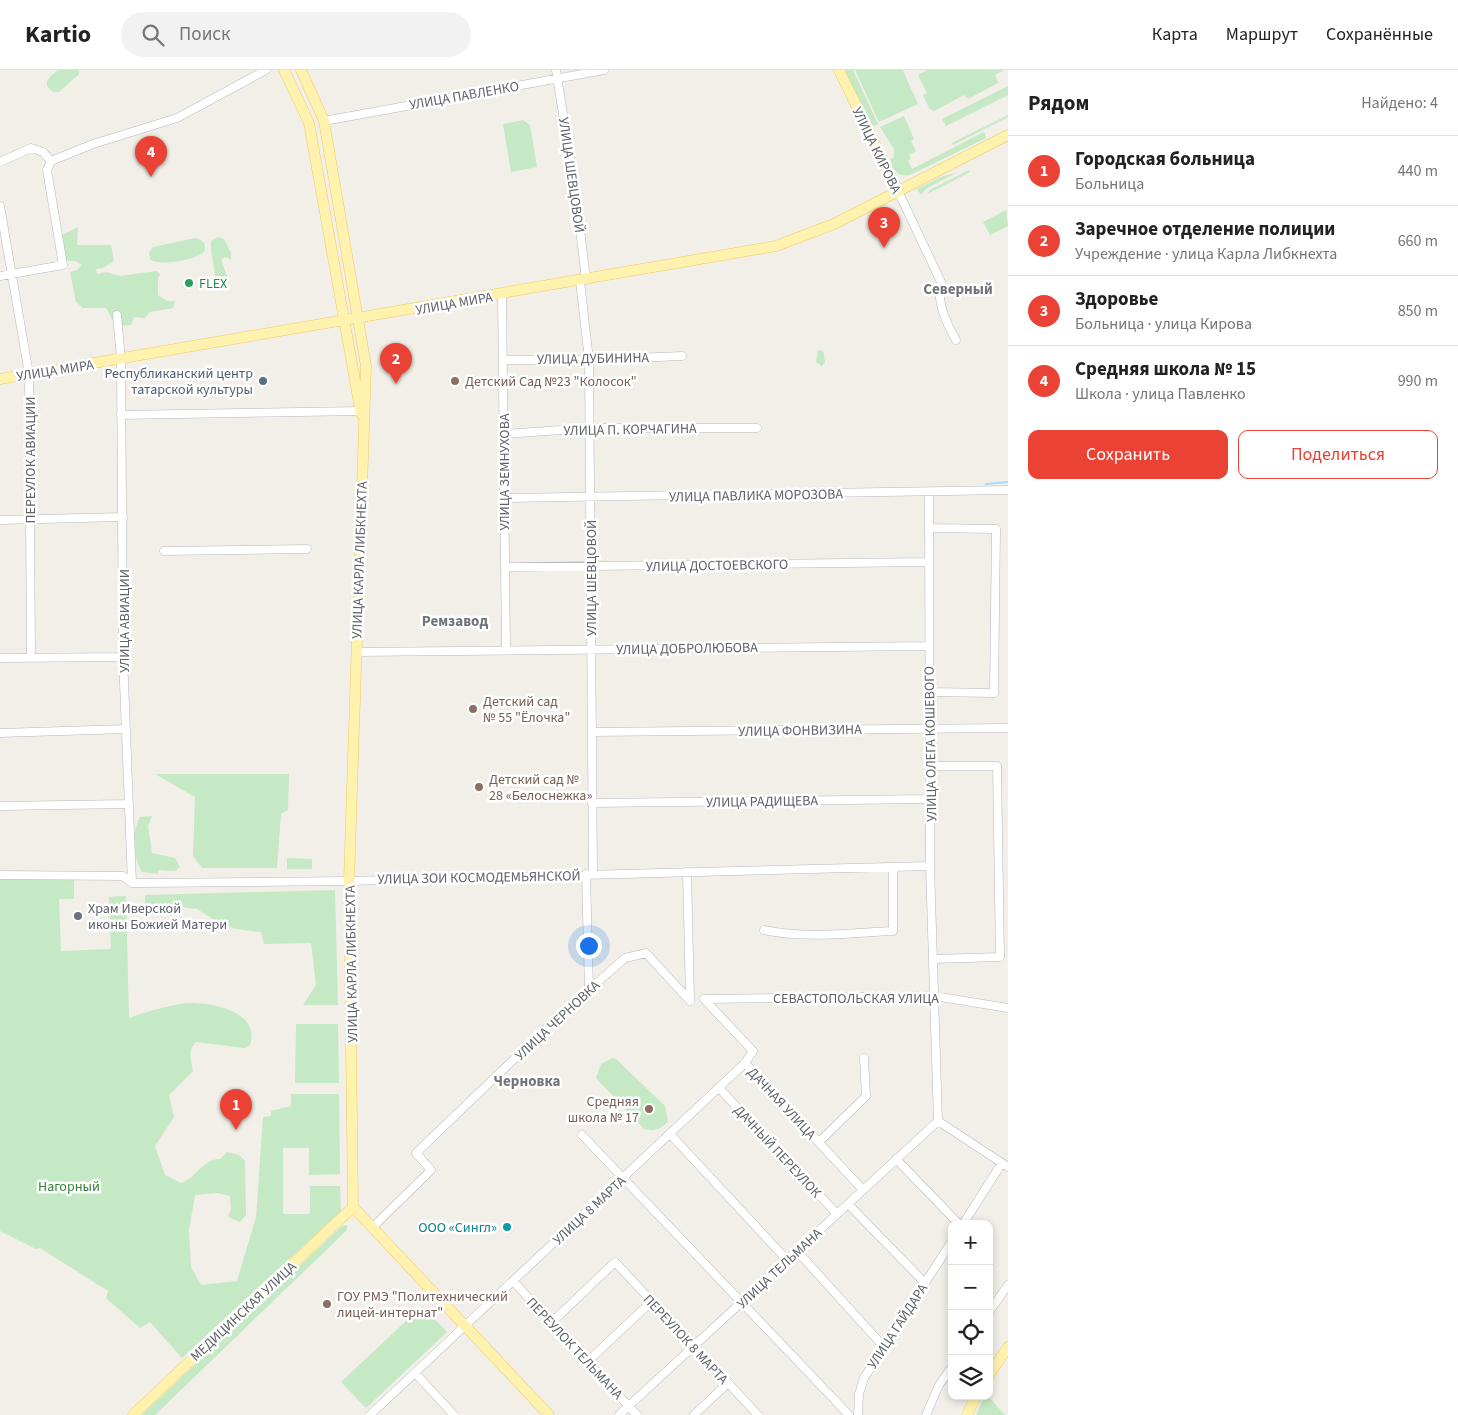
<!DOCTYPE html>
<html lang="ru">
<meta charset="utf-8">
<style>
:root{--surface:#fff;--page:#f2f2f2;--text:#222;--muted:#767676;--line:#e0e0e0;--accent:#ea4335}
body{margin:0;font-family:"Source Sans 3",sans-serif;background:var(--page);color:var(--text)}
.controls{position:absolute;right:15px;bottom:15px;display:grid;overflow:hidden;border-radius:10px;box-shadow:0 2px 8px #0003}
.controls button{width:45px;height:45px;display:grid;place-items:center;padding:0;border:0;border-bottom:1px solid var(--line);background:var(--surface);color:var(--text);font:25px sans-serif}
.you{position:absolute;left:588px;top:875px;width:18px;height:18px;margin:-12px;border:4px solid #fff;border-radius:50%;background:#1a73e8;box-shadow:0 0 0 8px #1a73e833}
.badge{display:grid;place-items:center;width:32px;height:32px;border-radius:50%;background:var(--accent);color:#fff;font-size:16px;font-weight:700}
.pin{position:absolute;translate:-50% -41px;filter:drop-shadow(0 1px 2px #0008)}
.pin::after{content:'';position:absolute;top:26px;width:18px;height:15px;background:inherit;clip-path:polygon(0 0,100% 0,50% 100%)}
.list{margin:0;padding:0;list-style:none}
h2{display:flex;justify-content:space-between;align-items:center;height:65px;margin:0;padding:0 20px;font-size:21px}
h2 small{font-size:16px;font-weight:400;color:var(--muted)}
.list li{display:grid;grid-template-columns:32px 1fr auto;gap:15px;align-items:center;box-sizing:border-box;height:70px;padding:0 20px;border-top:1px solid var(--line)}
.list b{display:block;font-size:19px;white-space:nowrap}
.list p{margin:0;font-size:16px;white-space:nowrap;color:var(--muted)}
.list em{font-size:16px;font-style:normal;color:var(--muted)}
.actions{display:flex;gap:10px;padding:15px 20px}
.actions a{flex:1;padding:11px 0;border:1px solid var(--accent);border-radius:10px;text-align:center;font-size:18px;color:var(--accent)}
.actions .main{background:var(--accent);color:#fff}
.icon{flex:none;width:28px;height:28px;fill:none;stroke:currentColor;stroke-width:2;stroke-linecap:round;stroke-linejoin:round}
.map{position:relative;flex:none;width:1008px;height:1345px;overflow:hidden}
header{display:flex;align-items:center;gap:30px;box-sizing:border-box;height:70px;padding:0 25px;background:var(--surface);border-bottom:1px solid var(--line)}
header strong{font-size:24px}
nav{display:flex;gap:28px;margin-inline-start:auto;font-size:18px}
.search{width:350px;height:45px;background:var(--page);display:flex;align-items:center;gap:12px;box-sizing:border-box;padding:0 18px;border-radius:28px;color:var(--muted);font-size:19px}
main{display:flex}
aside{flex:1;background:var(--surface)}
.map>svg:first-child{display:block}
.green{fill:#c5e8c5}
.lines{fill:none;stroke-linecap:round;stroke-linejoin:round}
.stream{stroke:#aadaff;stroke-width:2}
.minor-casing{stroke:#b5b8bc;stroke-width:9}
.major-casing{stroke:#f2c960;stroke-width:11}
.minor{stroke:#fff;stroke-width:8}
.major{stroke:#fff2af;stroke-width:10}
.leisure-dot{fill:#2e9e5b;stroke:#fff;stroke-width:2}
.service-dot{fill:#5c6f8a;stroke:#fff;stroke-width:2}
.education-dot{fill:#8d6e63;stroke:#fff;stroke-width:2}
.worship-dot{fill:#6b7280;stroke:#fff;stroke-width:2}
.culture-dot{fill:#0f9aa8;stroke:#fff;stroke-width:2}
.labels{text-anchor:middle;stroke-width:5;stroke-linejoin:round;paint-order:stroke}
.street-label{font-size:14px;fill:#5f6368;stroke:#fff}
.leisure-label{font-size:14px;fill:#27864d;stroke:#fff;text-anchor:start}
.service-label{font-size:14px;fill:#4e5e75;stroke:#fff;text-anchor:end}
.education-label{font-size:14px;fill:#785e54;stroke:#fff;text-anchor:start}
.worship-label{font-size:14px;fill:#5b616d;stroke:#fff;text-anchor:start}
.park-label{font-size:14px;fill:#348238;stroke:#fff}
.culture-label{font-size:14px;fill:#0d838f;stroke:#fff;text-anchor:end}
.neighbourhood-label{font-size:15px;font-weight:bold;fill:#70757a;stroke:#fff}
</style>
<header>
<strong>Kartio</strong>
<div class="search"><svg class="icon" aria-label="search" viewBox="0 0 24 24"><circle cx="10" cy="10" r="6"/><path d="M15 15l6 6"/></svg>Поиск</div>
<nav><a>Карта</a><a>Маршрут</a><a>Сохранённые</a></nav>
</header>
<main>
<div class="map">
<svg width="1008" height="1345" viewBox="0 0 1008 1345">
<rect width="100%" height="100%" fill="#f1efe8"/>
<path class="green" d="M58 0H79V4L59 22H54C40 15 49 7 58 0Z
M844 0H853L878 54 874 56 868 49Z
M855 0H905L903 1 918 34 879 52Z
M928 0H1004L995 5 998 13 968 29 964 25 934 41 929 38 923 25 927 23 918 5Z
M1008 16V25L946 56 942 49Z
M1008 45V47L953 75 952 73Z
M904 46 914 69 911 71 916 81 909 85 911 89 908 91 912 99 984 62 986 68 910 105C897 107 893 100 890 89L894 87V79L880 57Z
M523 50 530 55 537 97 511 102 503 54Z
M969 100 970 102 927 124 930 120Z
M958 102 927 118 921 125 917 119 941 107Z
M1006 140 1008 156 990 165 983 152Z
M78 157 77 175H111L114 191 103 198 96 199 97 204 106 202 120 206 157 201 160 205 158 208V225L167 231H175L173 238 150 242 145 248 134 247 131 255 116 256 106 238H83L76 232 70 202 77 200 82 195 75 191H64L60 166Z
M218 167 224 169 231 183V190L227 187 221 189 229 212 221 220 214 216C217 200 210 186 211 171Z
M195 168C202 169 206 173 205 180 200 190 157 197 150 189L149 182 153 177Z
M818 280 823 281 825 292 822 296 816 292Z
M155 704H289L288 740 281 744 277 798H202L193 786 195 727Z
M152 746 148 756 152 783 175 788 180 797 175 801 158 800V804L142 802C133 786 131 764 140 747Z
M287 788 312 789V799H287Z
M0 809 74 810V829H59L61 881 111 879 109 827 126 826 129 948C149 941 174 933 194 933 218 934 260 943 250 975L245 978 196 972C187 981 191 989 193 1001L169 1025 174 1047 155 1076 165 1105 181 1113C197 1108 202 1089 220 1089L227 1082 239 1085 245 1091 246 1145 240 1152 228 1147 231 1139 230 1126 217 1123 195 1125 189 1160 191 1197 201 1215 237 1211 256 1147 263 1047 271 1046V1041L291 1036V1024H339L340 1104 309 1105V1078H283V1144H310V1116H340L341 1141 182 1288 150 1252 140 1258 106 1228 108 1221 40 1178 36 1179 0 1161Z
M335 820 338 935H303L316 915 311 873 264 874 261 862 236 859 219 853 197 839 145 833V825Z
M296 954H338L339 1013H295Z
M612 988 616 989 665 1036 668 1052C660 1059 655 1062 644 1059L596 1008 601 994Z
M347 1155V1160L155 1345H142L342 1156Z
M422 1236 447 1262 366 1338 341 1312Z
M987 1326C995 1331 998 1340 1006 1345H976L982 1331Z"/>
<g class="lines">
<path class="stream" d="M986 414 1008 412"/>
<defs>
<path id="minor" d="M556 0 577 133 586 210
M324 51 604 0
M0 92 31 78 43 82 51 91 93 74 177 48 266 0
M898 121 941 212C936 231 946 253 956 270
M0 136 29 304 31 587
M0 206 63 195 47 100 51 91
M580 211 589 290 593 804
M502 224 506 580
M117 245 121 289 123 587 132 813
M503 290H589L682 286
M121 345 360 341
M504 364 590 358H757
M929 423 930 796 938 1051 1008 1097
M504 428 1008 420
M0 450 123 447
M164 481 307 479
M505 497 928 492
M356 582 929 576
M0 588 123 587
M930 622 994 623 996 459 930 458
M592 662 1008 658
M0 663 126 659
M931 696H997L1000 887 933 889
M592 733 931 729
M0 736 128 734
M687 802 690 931
M586 804 589 920
M0 805 123 806 132 813H141L349 811 930 796
M764 860C805 869 851 863 893 861V797
M704 929 934 926 1008 938
M745 993 863 1120
M719 1018 837 1144
M670 1064 787 1190
M582 1065 849 1345
M819 1072 866 1026 864 988
M896 1089 959 1154
M848 1134 925 1213
M963 1154 1002 1093
M372 1158 431 1100 416 1083 557 948 625 888 646 883 690 931
M797 1181 884 1277
M513 1211 637 1345
M989 1242 1008 1215
M551 1253 615 1192 758 1345
M587 1292 652 1231
M415 1303 454 1345
M370 1345 745 993 753 981 704 929
M619 1345 938 1051
M694 1345 728 1313
M858 1345 859 1324 864 1308 952 1171
M926 1345 939 1315 952 1297"/>
<path id="major" d="M284 0 309 53 361 344
M301 0 324 51 366 296 349 811 353 1137 549 1345
M839 0 898 121
M0 309 776 176 834 154 1008 65
M989 1305 1008 1277
M133 1345 353 1137
M967 1345 976 1326"/>
</defs>
<use href="#minor" class="minor-casing"/>
<use href="#major" class="major-casing"/>
<use href="#minor" class="minor"/>
<use href="#major" class="major"/>
</g>
<circle class="leisure-dot" cx="189" cy="213" r="5"/>
<circle class="service-dot" cx="263" cy="311" r="5"/>
<g class="education-dot">
<circle cx="455" cy="311" r="5"/>
<circle cx="473" cy="639" r="5"/>
<circle cx="479" cy="717" r="5"/>
<circle cx="649" cy="1039" r="5"/>
<circle cx="327" cy="1234" r="5"/>
</g>
<circle class="worship-dot" cx="78" cy="846" r="5"/>
<circle class="culture-dot" cx="507" cy="1157" r="5"/>
<g class="labels">
<g class="street-label">
<text transform="translate(464 25) rotate(-10)" y="5">УЛИЦА ПАВЛЕНКО</text>
<text transform="translate(877 80) rotate(64)" y="5">УЛИЦА КИРОВА</text>
<text transform="translate(572 105) rotate(82)" y="5">УЛИЦА ШЕВЦОВОЙ</text>
<text transform="translate(454 233) rotate(-10)" y="5">УЛИЦА МИРА</text>
<text transform="translate(593 288) rotate(-1)" y="5">УЛИЦА ДУБИНИНА</text>
<text transform="translate(55 300) rotate(-9)" y="5">УЛИЦА МИРА</text>
<text transform="translate(630 359) rotate(-1)" y="5">УЛИЦА П. КОРЧАГИНА</text>
<text transform="translate(30 390) rotate(-90)" y="5">ПЕРЕУЛОК АВИАЦИИ</text>
<text transform="translate(504 402) rotate(-90)" y="5">УЛИЦА ЗЕМНУХОВА</text>
<text transform="translate(756 425) rotate(-1)" y="5">УЛИЦА ПАВЛИКА МОРОЗОВА</text>
<text transform="translate(359 490) rotate(-88)" y="5">УЛИЦА КАРЛА ЛИБКНЕХТА</text>
<text transform="translate(717 495) rotate(-1)" y="5">УЛИЦА ДОСТОЕВСКОГО</text>
<text transform="translate(591 508) rotate(-90)" y="5">УЛИЦА ШЕВЦОВОЙ</text>
<text transform="translate(124 551) rotate(-90)" y="5">УЛИЦА АВИАЦИИ</text>
<text transform="translate(687 578) rotate(-1)" y="5">УЛИЦА ДОБРОЛЮБОВА</text>
<text transform="translate(800 660) rotate(-1)" y="5">УЛИЦА ФОНВИЗИНА</text>
<text transform="translate(930 674) rotate(-91)" y="5">УЛИЦА ОЛЕГА КОШЕВОГО</text>
<text transform="translate(762 731) rotate(-1)" y="5">УЛИЦА РАДИЩЕВА</text>
<text transform="translate(479 807) rotate(-1)" y="5">УЛИЦА ЗОИ КОСМОДЕМЬЯНСКОЙ</text>
<text transform="translate(351 894) rotate(-91)" y="5">УЛИЦА КАРЛА ЛИБКНЕХТА</text>
<text x="856" y="933">СЕВАСТОПОЛЬСКАЯ УЛИЦА</text>
<text transform="translate(557 950) rotate(-43)" y="5">УЛИЦА ЧЕРНОВКА</text>
<text transform="translate(782 1033) rotate(47)" y="5">ДАЧНАЯ УЛИЦА</text>
<text transform="translate(778 1081) rotate(47)" y="5">ДАЧНЫЙ ПЕРЕУЛОК</text>
<text transform="translate(589 1140) rotate(-43)" y="5">УЛИЦА 8 МАРТА</text>
<text transform="translate(779 1198) rotate(-43)" y="5">УЛИЦА ТЕЛЬМАНА</text>
<text transform="translate(243 1241) rotate(-43)" y="5">МЕДИЦИНСКАЯ УЛИЦА</text>
<text transform="translate(897 1256) rotate(-57)" y="5">УЛИЦА ГАЙДАРА</text>
<text transform="translate(686 1269) rotate(47)" y="5">ПЕРЕУЛОК 8 МАРТА</text>
<text transform="translate(575 1278) rotate(47)" y="5">ПЕРЕУЛОК ТЕЛЬМАНА</text>
</g>
<g class="leisure-label">
<text x="199" y="218">FLEX</text>
</g>
<g class="service-label">
<text x="253" y="308">Республиканский центр<tspan x="253" dy="16">татарской культуры</tspan></text>
</g>
<g class="education-label">
<text x="465" y="316">Детский Сад №23 "Колосок"</text>
<text x="483" y="636">Детский сад<tspan x="483" dy="16">№ 55 "Ёлочка"</tspan></text>
<text x="489" y="714">Детский сад №<tspan x="489" dy="16">28 «Белоснежка»</tspan></text>
<text x="639" y="1036" text-anchor="end">Средняя<tspan x="639" dy="16">школа № 17</tspan></text>
<text x="337" y="1231">ГОУ РМЭ "Политехнический<tspan x="337" dy="16">лицей-интернат"</tspan></text>
</g>
<g class="worship-label">
<text x="88" y="843">Храм Иверской<tspan x="88" dy="16">иконы Божией Матери</tspan></text>
</g>
<g class="park-label">
<text x="69" y="1121">Нагорный</text>
</g>
<g class="culture-label">
<text x="497" y="1162">ООО «Сингл»</text>
</g>
<g class="neighbourhood-label">
<text x="958" y="224">Северный</text>
<text x="455" y="556">Ремзавод</text>
<text x="527" y="1016">Черновка</text>
</g>
</g>
</svg>
<div class="controls">
<button>+</button>
<button>−</button>
<button><svg class="icon" aria-label="locate" viewBox="0 0 24 24"><circle cx="12" cy="12" r="6"/><path d="M12 2v4M12 18v4M2 12h4M18 12h4"/></svg></button>
<button><svg class="icon" aria-label="layers" viewBox="0 0 24 24"><path d="M12 4l9 5-9 5-9-5zM3 14l9 5 9-5"/></svg></button>
</div>
<div class="you"></div>
<div class="pin badge" style="left:236px;top:1060px">1</div>
<div class="pin badge" style="left:396px;top:314px">2</div>
<div class="pin badge" style="left:884px;top:178px">3</div>
<div class="pin badge" style="left:151px;top:107px">4</div>
</div>
<aside>
<h2>Рядом<small>Найдено: 4</small></h2>
<ul class="list">
<li><span class="badge">1</span><div><b>Городская больница</b><p>Больница</p></div><em>440 m</em></li>
<li><span class="badge">2</span><div><b>Заречное отделение полиции</b><p>Учреждение · улица Карла Либкнехта</p></div><em>660 m</em></li>
<li><span class="badge">3</span><div><b>Здоровье</b><p>Больница · улица Кирова</p></div><em>850 m</em></li>
<li><span class="badge">4</span><div><b>Средняя школа № 15</b><p>Школа · улица Павленко</p></div><em>990 m</em></li>
</ul>
<div class="actions"><a class="main">Сохранить</a><a>Поделиться</a></div>
</aside>
</main>
